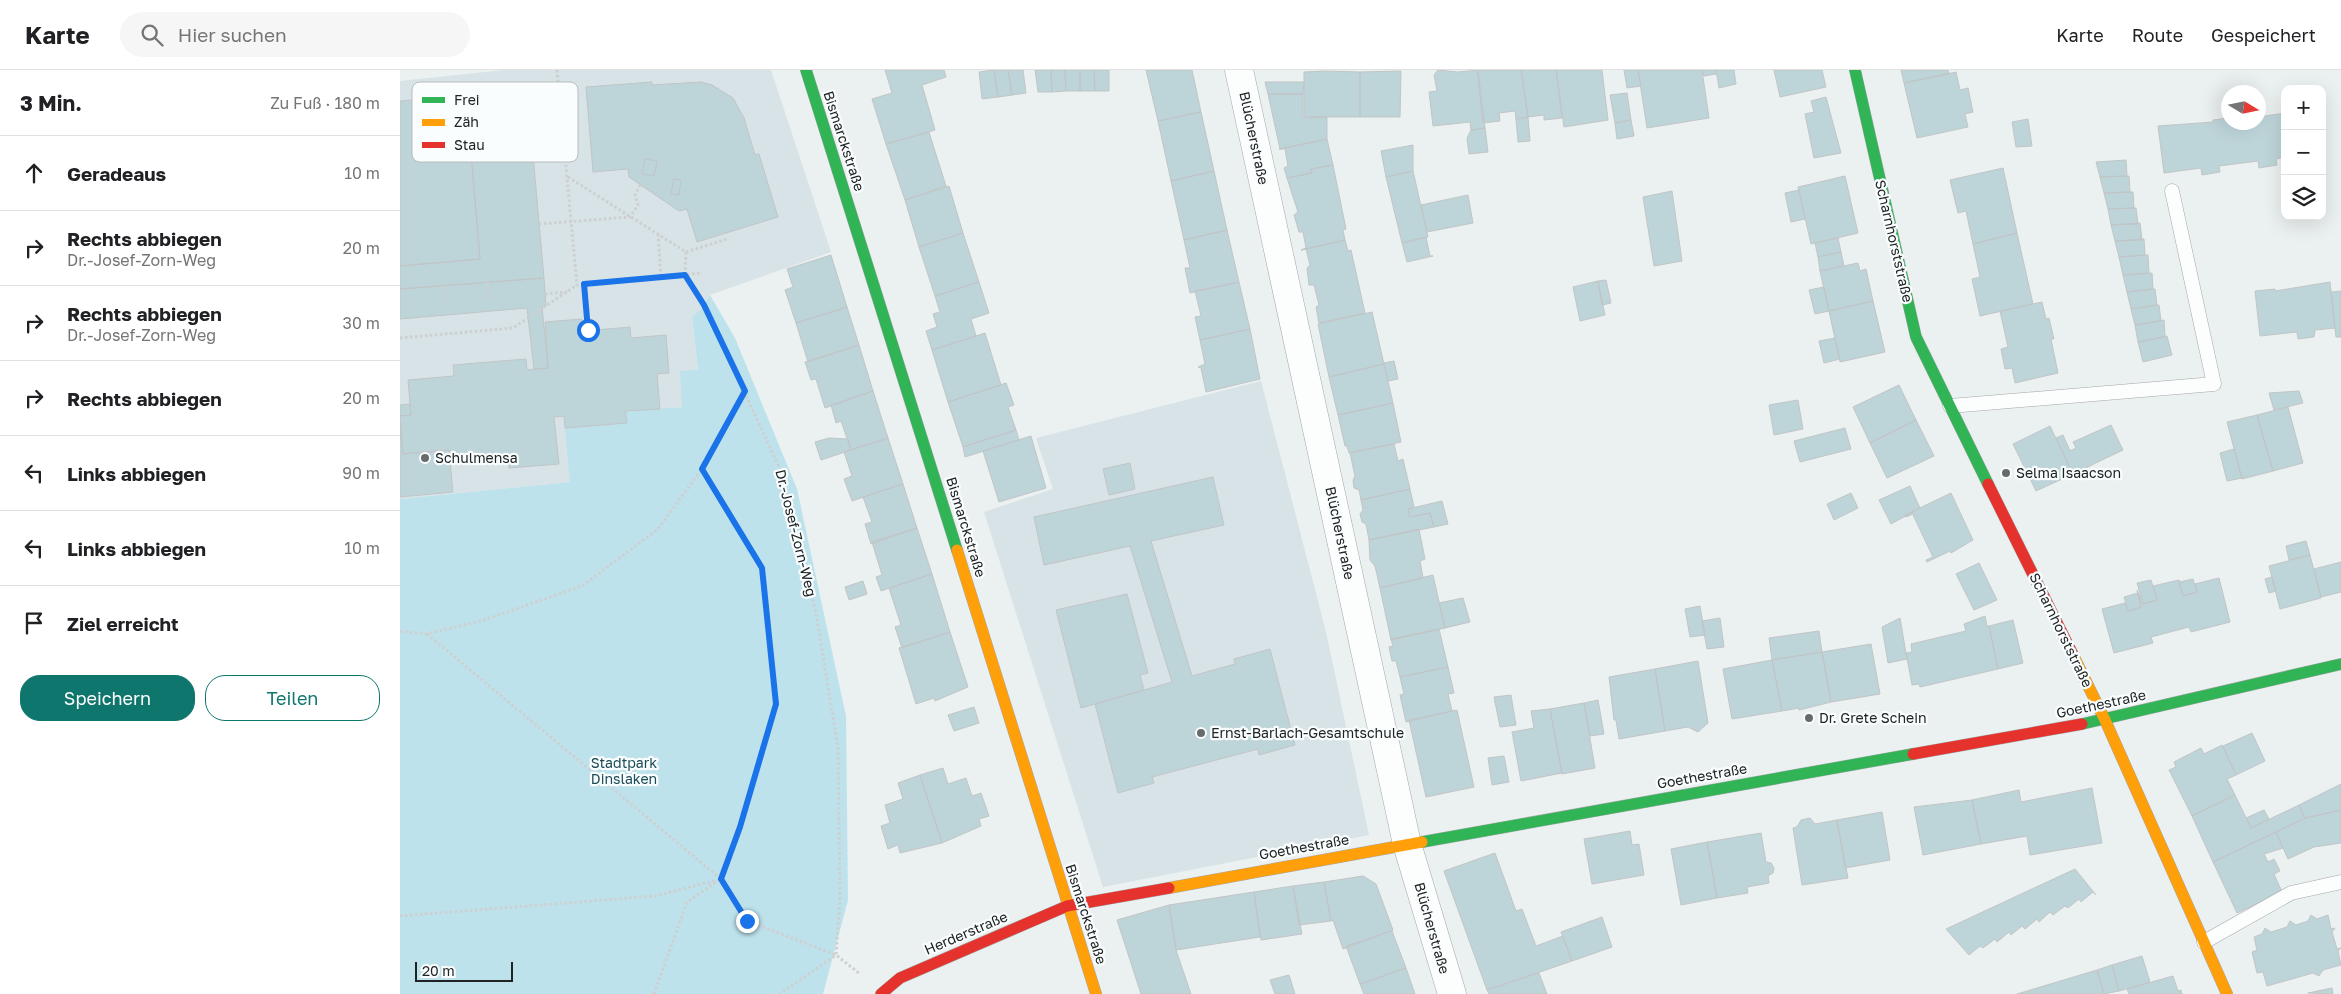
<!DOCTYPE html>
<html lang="de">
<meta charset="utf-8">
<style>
:root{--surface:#fff;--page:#f6f6f6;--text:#202124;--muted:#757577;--line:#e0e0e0;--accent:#0f766e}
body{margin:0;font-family:"Golos Text",sans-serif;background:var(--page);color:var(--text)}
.controls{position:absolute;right:15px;top:15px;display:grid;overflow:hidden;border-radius:10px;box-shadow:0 5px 20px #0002}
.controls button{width:45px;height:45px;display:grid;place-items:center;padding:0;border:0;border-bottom:1px solid var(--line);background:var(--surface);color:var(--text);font:25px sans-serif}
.compass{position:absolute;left:1821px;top:15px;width:45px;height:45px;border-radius:50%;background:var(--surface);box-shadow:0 5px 20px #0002;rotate:100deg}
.scale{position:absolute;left:15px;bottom:12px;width:98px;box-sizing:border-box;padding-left:5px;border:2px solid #202324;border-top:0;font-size:14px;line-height:18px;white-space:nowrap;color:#202324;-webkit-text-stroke:4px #fafdfe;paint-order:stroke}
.stop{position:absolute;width:15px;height:15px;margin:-11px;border:4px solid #1a73e8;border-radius:50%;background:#fff}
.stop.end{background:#1a73e8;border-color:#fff;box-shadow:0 1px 5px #0008}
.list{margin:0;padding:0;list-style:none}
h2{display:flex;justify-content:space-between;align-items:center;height:65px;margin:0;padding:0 20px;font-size:21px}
h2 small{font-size:16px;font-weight:400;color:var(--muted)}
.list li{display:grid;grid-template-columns:32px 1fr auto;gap:15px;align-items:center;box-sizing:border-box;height:75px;padding:0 20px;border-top:1px solid var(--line)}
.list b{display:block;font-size:19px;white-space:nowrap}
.list p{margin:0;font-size:16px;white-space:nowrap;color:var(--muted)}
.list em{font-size:16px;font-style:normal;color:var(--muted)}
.actions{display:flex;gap:10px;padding:15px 20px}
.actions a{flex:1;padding:11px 0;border:1px solid var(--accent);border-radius:20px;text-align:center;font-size:18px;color:var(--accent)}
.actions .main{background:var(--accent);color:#fff}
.icon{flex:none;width:28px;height:28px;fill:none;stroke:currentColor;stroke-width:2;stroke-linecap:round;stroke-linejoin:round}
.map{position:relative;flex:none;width:1941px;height:924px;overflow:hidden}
header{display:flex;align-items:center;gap:30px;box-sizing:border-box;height:70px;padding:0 25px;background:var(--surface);border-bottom:1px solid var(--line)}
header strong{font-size:24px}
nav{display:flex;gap:28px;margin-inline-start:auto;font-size:18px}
.search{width:350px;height:45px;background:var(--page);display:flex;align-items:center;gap:12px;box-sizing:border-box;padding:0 18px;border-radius:28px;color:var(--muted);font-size:19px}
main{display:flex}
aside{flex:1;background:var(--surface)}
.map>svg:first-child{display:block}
.built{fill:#d7e3e6}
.green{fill:#bee2ec}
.building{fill:#bdd4d9;stroke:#c2c5c6}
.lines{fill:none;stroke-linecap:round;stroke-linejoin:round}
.lane-casing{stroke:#a4a7a8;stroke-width:15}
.street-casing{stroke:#a4a7a8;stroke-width:29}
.fast-casing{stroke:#a4a7a8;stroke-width:12}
.slow-casing{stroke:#a4a7a8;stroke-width:12}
.jam-casing{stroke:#a4a7a8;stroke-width:12}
.path{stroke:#cecfd0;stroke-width:3;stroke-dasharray:2.5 2.5;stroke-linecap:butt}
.lane{stroke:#fcfdfd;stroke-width:14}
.street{stroke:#fcfdfd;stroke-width:28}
.fast{stroke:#30b455;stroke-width:11}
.slow{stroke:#ff9f0a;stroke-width:11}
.jam{stroke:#e5322d;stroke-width:11}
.route{stroke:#1a73e8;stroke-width:6}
.poi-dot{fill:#676b6c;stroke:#fafdfe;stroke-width:2}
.labels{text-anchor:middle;stroke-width:4.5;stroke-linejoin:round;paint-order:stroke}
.street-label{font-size:14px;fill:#202324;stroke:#fafdfe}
.poi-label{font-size:14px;fill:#202324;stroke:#fafdfe;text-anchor:start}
.park-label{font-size:14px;fill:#1b4b56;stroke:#fafdfe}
.key{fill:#fafdfe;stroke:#b9bcbd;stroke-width:1}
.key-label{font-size:14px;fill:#202324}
</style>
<header>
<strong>Karte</strong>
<div class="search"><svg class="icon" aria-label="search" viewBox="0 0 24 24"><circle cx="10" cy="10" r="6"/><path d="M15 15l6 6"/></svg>Hier suchen</div>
<nav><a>Karte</a><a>Route</a><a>Gespeichert</a></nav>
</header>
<main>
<aside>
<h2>3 Min.<small>Zu Fuß · 180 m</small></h2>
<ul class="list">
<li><svg class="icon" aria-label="ahead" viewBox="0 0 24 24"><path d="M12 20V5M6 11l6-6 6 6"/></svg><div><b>Geradeaus</b></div><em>10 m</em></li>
<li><svg class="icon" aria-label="right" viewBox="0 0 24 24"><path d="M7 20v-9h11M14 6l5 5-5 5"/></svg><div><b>Rechts abbiegen</b><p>Dr.-Josef-Zorn-Weg</p></div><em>20 m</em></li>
<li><svg class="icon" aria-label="right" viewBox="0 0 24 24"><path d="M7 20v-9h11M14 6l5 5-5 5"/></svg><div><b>Rechts abbiegen</b><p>Dr.-Josef-Zorn-Weg</p></div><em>30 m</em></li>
<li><svg class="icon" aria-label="right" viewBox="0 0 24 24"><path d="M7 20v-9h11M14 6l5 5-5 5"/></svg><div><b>Rechts abbiegen</b></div><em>20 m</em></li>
<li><svg class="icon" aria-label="left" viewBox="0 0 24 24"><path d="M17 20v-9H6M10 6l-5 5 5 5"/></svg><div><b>Links abbiegen</b></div><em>90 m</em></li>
<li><svg class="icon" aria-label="left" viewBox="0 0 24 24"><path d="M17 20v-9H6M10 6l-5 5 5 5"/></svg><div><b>Links abbiegen</b></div><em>10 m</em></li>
<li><svg class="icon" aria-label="arrive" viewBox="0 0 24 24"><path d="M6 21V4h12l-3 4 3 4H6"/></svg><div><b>Ziel erreicht</b></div></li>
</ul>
<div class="actions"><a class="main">Speichern</a><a>Teilen</a></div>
</aside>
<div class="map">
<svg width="1941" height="924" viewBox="0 0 1941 924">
<rect width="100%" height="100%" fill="#ebf0f1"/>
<path class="built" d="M104 0H371L431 182 310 225 301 239 292 247 298 301 282 337 226 341 227 353 170 412 0 429V11Z
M861 311 926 562 969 765 703 817 584 442 653 419 636 368Z"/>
<path class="green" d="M310 225 335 268 397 419 446 646 448 830 423 924H0V429L170 412 165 358 226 353 225 341 282 337 280 301 298 300 292 247 301 239Z"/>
<path class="building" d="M485 0H544L546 7 522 15 535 60 486 74 472 29 492 23Z
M594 0 598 27 582 29 579 2Z
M594 0H608L612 25 598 27Z
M608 0H623L626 23 612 25Z
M635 0H651L652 22H638Z
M651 0H665L666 21 652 22Z
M665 0H680V21H666Z
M680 0H694L695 21H680Z
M694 0H709V21H695Z
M746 0H792L801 42 758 51Z
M1038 0 1058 2 1078 0 1085 58 1071 60 1070 52 1033 56 1029 22 1037 21 1034 5Z
M1077 0H1121L1128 47 1116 49 1115 41 1099 43 1100 51 1083 53Z
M1121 0H1156L1162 48 1144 50V45L1128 47Z
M1156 0H1202L1208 50 1164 57Z
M1224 0H1238L1241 16 1227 18Z
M1238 0H1302L1309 48 1247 58Z
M1302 0H1316V4L1304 6Z
M1316 0H1334L1336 14 1319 18Z
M1374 0H1422L1426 17 1380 27Z
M1501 0H1548L1549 4 1504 13Z
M925 1 960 2V47H904V2Z
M1001 1 1000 47H960V2Z
M1556 2 1560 20 1568 18 1573 42 1565 44 1568 57 1517 68 1504 13Z
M252 12V15L301 12 312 15 333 28 344 48 355 85 359 84 378 147 297 172 287 139 279 141 229 107 228 99 193 102 186 17Z
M865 12H904L903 24H868Z
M127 17 144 208 0 219V196L80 189 67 36 77 35V21Z
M1227 23 1231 50 1215 53 1210 25Z
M868 24H903V48L927 47V69L880 79Z
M66 25 80 189 0 196V31Z
M1426 27 1441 83 1414 88 1405 44 1414 42 1411 31Z
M801 42 814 101 771 111 758 51Z
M1885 43V87L1876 89 1877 95 1859 98 1858 91 1819 96 1820 102 1802 105 1801 98 1764 103 1758 56 1813 52V50L1828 48V52H1858V47Z
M1128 47 1130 71 1118 72 1116 49Z
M1628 49 1632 76 1616 77 1612 52Z
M1231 50 1234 66 1217 69 1215 53Z
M1085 58 1088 82 1069 84 1067 68 1071 60Z
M529 62 546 116 505 130 486 74Z
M927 69 933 95 911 99 912 103 887 108 884 98 888 96 885 79H879Z
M1013 75V101L986 107 981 81Z
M245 89 257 91 254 106 242 104Z
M1726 90 1727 106 1700 107 1696 92Z
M933 95 946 159 943 160 945 170 901 180 906 178 903 162H899L894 145 898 142 887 108 912 103 911 99Z
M1603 98 1617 163 1573 174 1566 141 1558 143 1550 110Z
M814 101 827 160 784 170 771 111Z
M1013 101 1028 167 1002 173 986 107Z
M1445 106 1458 163 1411 174 1398 117Z
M1729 106 1730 122 1704 123 1700 107Z
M274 109 281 110 279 125 271 124Z
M549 116 563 163 519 177 505 130Z
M1399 120 1405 149 1391 152 1385 123Z
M1272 121 1282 191 1254 196 1243 127Z
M1733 122 1734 138 1708 139 1704 123Z
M1068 125 1073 153 1027 162 1021 135Z
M1736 138 1738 154 1711 155 1708 139Z
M1740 153 1742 170 1715 171 1711 155Z
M827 160 839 212 790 223 785 198H790L784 170Z
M563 163 579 212 535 226 519 177Z
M1617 163 1633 234 1580 246 1572 209 1580 207 1573 174Z
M1026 167 1030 186H1033L1007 192 1002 173Z
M1438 168 1441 182 1418 187 1415 173Z
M1744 169 1745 185 1719 187 1715 171Z
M945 170 948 181 951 180 965 243 919 253 916 237 919 235 914 215H909L907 198 910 195 906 179 901 180Z
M1441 182 1444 196 1420 201 1418 187Z
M431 185 447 237 396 253 385 220 393 217 387 199Z
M1748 185 1749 203 1723 205 1719 187Z
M1458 193 1460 201 1466 199 1473 231 1429 241 1420 201Z
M1752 203 1753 219 1727 222 1723 205Z
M144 208 146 236 142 237 148 298 134 299 127 238 0 249V219Z
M1206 210 1211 233 1202 235 1198 211Z
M1198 211 1205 245 1180 251 1173 217Z
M579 212 589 243 571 249 576 266 532 280 526 261 537 257 533 244 540 242 535 226Z
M839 212 850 259 800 270 795 247 801 246 795 221Z
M1930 212 1935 258 1915 260 1914 267 1898 269 1897 262 1860 266 1855 221 1875 219V221Z
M1424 217 1429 241 1415 244 1409 220Z
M1755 219 1757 235 1731 239 1727 222Z
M1941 221V267H1936L1931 222Z
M1473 231 1485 282 1440 292 1429 241Z
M1642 232 1646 249 1649 248 1654 269H1651L1658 303 1615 313 1612 298 1605 299 1601 279 1608 277 1600 241Z
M1759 235 1761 251 1735 255 1731 239Z
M447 237 459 275 408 292 396 253Z
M972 242 984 294 929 307 918 254Z
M182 249 184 261 230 257 231 268 266 265 269 303 257 304 260 339 225 341 227 353 165 358 164 346 154 347 159 394 109 398 108 386 51 392 49 380 3 384 0 346 11 345 8 310 54 306 53 295 126 289 127 300 148 298 145 252Z
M1764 250 1765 267 1738 272 1735 255Z
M850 259 860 309 806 322 801 298 798 297 805 294 800 270Z
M585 263 601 315 548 332 532 280Z
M1767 266 1772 285 1743 292 1738 272Z
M1435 268 1440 289 1424 293 1419 271Z
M459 275 473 321 425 338 416 309 411 310 405 292Z
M994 291 998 309 988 311 984 293Z
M984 294 993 333 938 345 929 307Z
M606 313 614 335 608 337 616 360 563 377 548 332Z
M1499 315 1516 350 1470 373 1453 337Z
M473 321 488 368 451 380 441 351 436 353 431 335Z
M1899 321 1903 333 1874 340 1869 323Z
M1398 330 1403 359 1374 365 1369 335Z
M993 333 1001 372 949 383 947 376H945L938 345Z
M10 334 11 345 0 346V335Z
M1888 337 1903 393 1873 401 1857 345Z
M1857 345 1873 401 1842 409 1827 352Z
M1516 350 1534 386 1487 408 1470 373Z
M0 352 3 384 49 380 53 422 0 427Z
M1711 355 1723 380 1673 404 1656 368 1663 365 1670 381 1676 378 1673 372Z
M1650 356 1673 404 1636 421 1613 374Z
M1445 358 1451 379 1400 392 1394 371Z
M616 360 619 370 565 387 563 377Z
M631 366 646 418 599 432 583 381Z
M429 368 448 369 451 380 421 390 415 372Z
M488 368 503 414 452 431 444 409 452 406 444 382Z
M994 374 998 391 1003 389 1010 419 961 430 959 420 954 418 953 410 955 406 950 383Z
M1834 379 1842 408 1827 411 1820 383Z
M730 393 735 419 709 425 703 399Z
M813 407 824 455 751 471 792 606 835 594 834 589 870 579 895 675 859 685 858 679 752 707 754 713 718 723 695 634 772 612 730 476 644 495 634 447Z
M503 414 517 458 471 474 465 454 472 452 463 427Z
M1510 416 1520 438 1491 454 1479 430Z
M1010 419 1014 437 1008 439 1010 447 1030 443 1034 457 969 470 966 454 962 452 960 444 963 440 961 430Z
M1451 423 1458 438 1434 450 1427 434Z
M1551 423 1573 470 1551 483 1550 481 1527 492 1526 490 1533 487 1514 447 1513 444 1506 447 1505 445Z
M1042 431 1048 454 1034 457 1030 443 1010 447 1008 439Z
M517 458 532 504 481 521 476 507 482 505 472 472Z
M1019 459 1025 489 1020 491 1023 508 980 518 975 496 970 490 969 470Z
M1906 471 1910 485 1889 490 1886 476Z
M1910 485 1921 528 1880 539 1869 496Z
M1941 492V522L1921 527 1914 499Z
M1579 493 1597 530 1574 540 1556 504Z
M532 504 550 562 502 578 495 557 501 555 489 518Z
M1033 505 1045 558 991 570 980 518Z
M1872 507 1876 521 1869 523 1865 509Z
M1819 508 1830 552 1791 562 1789 557 1751 567 1753 573 1714 583 1702 539 1725 533 1728 541 1741 537 1737 520 1743 534 1757 530 1753 516 1779 510 1783 526 1797 522 1795 514Z
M1793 509 1797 522 1783 526 1779 512Z
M1751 510 1757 530 1743 534 1737 513Z
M463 511 467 524 449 530 445 517Z
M1738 523 1741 537 1728 541 1724 527Z
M727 524 748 603 740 605 744 620 681 638 656 540Z
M1063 528 1070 552 1045 558 1039 533Z
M1300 536 1305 565 1290 567 1285 539Z
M1585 546 1587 556H1589L1598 599 1520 617 1519 614 1512 615 1506 583 1512 582 1511 574 1566 561 1564 554Z
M1320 548 1324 577 1307 579 1302 551Z
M1500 548 1507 589 1488 593 1482 557Z
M1613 550 1623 593 1598 599 1589 556Z
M1039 559 1048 597 1000 607 996 591H992L989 577 993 576 991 569Z
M1419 561 1422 582 1372 590 1369 568Z
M550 562 568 617 535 631 534 628 516 634 499 578Z
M1471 574 1480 624 1431 632 1422 582Z
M1422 582 1431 632 1399 640V638L1382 641 1372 590Z
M1372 590 1382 641 1332 649 1323 599Z
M1298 591 1308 653 1298 662 1288 657 1265 661 1255 599Z
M1048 597 1054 623 1048 624 1052 641 1006 652 1000 625 1004 624 1000 607Z
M1255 599 1265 661 1219 669 1216 650H1214L1209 607Z
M1111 625 1116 655 1100 657 1094 627Z
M1198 630 1204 664 1190 666 1184 633Z
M1184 633 1195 698 1162 704 1150 639Z
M574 637 579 653 554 661 548 645Z
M1150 639 1162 703 1121 711 1112 662 1134 658 1131 641Z
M1057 640 1074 717 1026 727 1009 650Z
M1852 663 1865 691 1836 705 1823 676Z
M1822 675 1836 705 1827 709 1835 725 1792 746 1769 700 1776 697 1774 692 1801 678 1804 684Z
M1104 686 1109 712 1092 715 1088 688Z
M543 698 548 714 566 708 572 726 581 723 589 746 579 749 581 756 542 773 520 705Z
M520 705 542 773 500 783 498 775 488 779 481 756 490 753 485 735 503 729 498 713Z
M1941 714V740L1905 748 1899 735Z
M1692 718 1702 773 1630 785 1627 766 1581 774 1572 730 1619 720 1621 732Z
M1835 725 1851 758 1899 735 1905 748 1813 792 1792 746Z
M1572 730 1581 774 1523 785 1514 737Z
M1864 740 1869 749 1851 758 1846 748Z
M1941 740V773L1914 777 1888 789 1876 762 1905 748Z
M1482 742 1490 790 1445 798 1437 750Z
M1410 748 1415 754 1437 750 1448 808 1402 815 1393 758 1397 757 1401 750Z
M1230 761 1232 775 1239 774 1244 805 1192 814 1184 769Z
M1876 762 1883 778 1864 784 1868 792 1874 789 1880 801 1874 804 1882 822 1837 843 1813 792Z
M1361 763 1366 792 1371 793 1374 798 1373 803 1368 806 1369 813 1347 817 1348 823 1317 828 1307 772Z
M1307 772 1317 828 1281 835 1271 779Z
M1095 783 1116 841 1122 839 1136 876 1163 866 1172 891 1087 920 1044 801Z
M1675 799 1696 825 1693 822 1681 832 1679 829 1668 838 1665 836 1653 845 1650 842 1639 852 1637 849 1625 859 1622 856 1611 865 1609 862 1597 872 1595 869 1583 878 1580 876 1569 885 1546 859Z
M963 806 976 814 993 860 943 879 933 850 931 851 924 812Z
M924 812 931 851 899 855 893 816Z
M893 816 902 864 861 870 854 822Z
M854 822 860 867 776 880 769 835Z
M769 835 776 880 791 924H741L717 850Z
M1911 845 1917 849 1928 845 1931 859 1935 858 1932 862 1937 879 1941 878 1938 881 1941 895 1923 900 1919 906 1913 903 1867 916 1863 902 1857 903 1852 882 1857 880 1854 867 1862 864 1865 858 1871 862 1887 857 1890 851 1896 855 1908 851Z
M1202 847 1212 877 1172 891 1161 862Z
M992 861 1006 898 960 914 946 876Z
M1742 886 1750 912 1719 921 1712 895Z
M1712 895 1719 921 1704 924 1697 900Z
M1006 898 1015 924H964L960 914Z
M1697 900 1704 924H1617Z
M1139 903 1147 924H1089L1087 920Z
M889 905 895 924H875L870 910Z
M1773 906 1778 921 1781 920 1782 924H1729L1727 919Z
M1932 918 1933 924 1908 923Z"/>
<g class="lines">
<defs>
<path id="lane" d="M1550 336 1814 314 1772 121
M1804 872 1891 823 1941 812"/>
<path id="street" d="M839 0 1007 774 1052 924"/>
<path id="fast" d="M406 0 557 480
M1455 0 1516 267 1588 414
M1682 654 1941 594
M1022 772 1513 684"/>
<path id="slow" d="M557 480 696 924
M1672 583 1705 650 1827 924
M769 818 1022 772"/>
<path id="jam" d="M1588 414 1672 583
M1513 684 1682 654
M481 924 500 908 667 836 769 818"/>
</defs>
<use href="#lane" class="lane-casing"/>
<use href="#street" class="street-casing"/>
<use href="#fast" class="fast-casing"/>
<use href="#slow" class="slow-casing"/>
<use href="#jam" class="jam-casing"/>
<path class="path" d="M157 0 177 215 285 205 304 235 380 399 416 543 438 678 440 829 436 885 380 924
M168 107 286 182 285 205 300 203
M139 154 230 147 238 135 235 125 240 115
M258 164 261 207
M286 182 327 169
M88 212 90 229
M184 215 188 260
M43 216 45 232
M145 224 167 222
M0 268 113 258 177 215
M0 561 26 564 81 551 182 516 257 460 302 399 345 321
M27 564 321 809
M0 846 255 826 321 809 347 851 436 885 460 904
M254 924 287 832 321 809 340 757 376 634 362 498 302 399"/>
<use href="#lane" class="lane"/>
<use href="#street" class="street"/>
<use href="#fast" class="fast"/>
<use href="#slow" class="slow"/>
<use href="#jam" class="jam"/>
</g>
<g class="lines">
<path class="route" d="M188 260 184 214 285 205 304 235 345 321 302 399 362 498 376 634 340 757 321 809 347 851"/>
</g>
<g class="poi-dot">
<circle cx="25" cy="388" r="5"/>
<circle cx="1606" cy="403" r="5"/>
<circle cx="1409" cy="648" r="5"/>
<circle cx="801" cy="663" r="5"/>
</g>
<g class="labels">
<g class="street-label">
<text transform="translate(854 68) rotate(78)" y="5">Blücherstraße</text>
<text transform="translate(444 71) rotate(72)" y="5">Bismarckstraße</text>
<text transform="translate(1494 171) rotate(77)" y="5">Scharnhorststraße</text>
<text transform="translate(566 457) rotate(73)" y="5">Bismarckstraße</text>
<text transform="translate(396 463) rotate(76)" y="5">Dr.-Josef-Zorn-Weg</text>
<text transform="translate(940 463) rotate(78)" y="5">Blücherstraße</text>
<text transform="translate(1661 560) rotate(64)" y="5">Scharnhorststraße</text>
<text transform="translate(1701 634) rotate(-12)" y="5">Goethestraße</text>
<text transform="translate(1302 706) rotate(-10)" y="5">Goethestraße</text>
<text transform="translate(904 777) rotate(-10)" y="5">Goethestraße</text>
<text transform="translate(686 844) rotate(72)" y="5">Bismarckstraße</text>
<text transform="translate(1032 858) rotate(74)" y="5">Blücherstraße</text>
<text transform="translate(566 863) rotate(-23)" y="5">Herderstraße</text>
</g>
<g class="poi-label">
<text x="35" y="393">Schulmensa</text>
<text x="1616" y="408">Selma Isaacson</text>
<text x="1419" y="653">Dr. Grete Schein</text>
<text x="811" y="668">Ernst-Barlach-Gesamtschule</text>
</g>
<g class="park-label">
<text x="224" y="698">Stadtpark<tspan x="224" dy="16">Dinslaken</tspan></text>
</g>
</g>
<rect x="12" y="12" width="166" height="80" rx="8" class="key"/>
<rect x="22" y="27" width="23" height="6" fill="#30b455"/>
<rect x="22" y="49" width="23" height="7" fill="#ff9f0a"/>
<rect x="22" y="72" width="23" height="6" fill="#e5322d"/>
<g class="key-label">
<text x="54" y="35">Frei</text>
<text x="54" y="57">Zäh</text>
<text x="54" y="80">Stau</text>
</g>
</svg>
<div class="controls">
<button>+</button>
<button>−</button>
<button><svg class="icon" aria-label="layers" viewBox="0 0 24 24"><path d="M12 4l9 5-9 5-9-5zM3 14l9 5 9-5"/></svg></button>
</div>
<svg class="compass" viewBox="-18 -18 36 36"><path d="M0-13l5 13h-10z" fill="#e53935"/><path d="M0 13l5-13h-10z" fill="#757577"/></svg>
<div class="scale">20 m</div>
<div class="stop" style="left:188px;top:260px"></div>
<div class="stop end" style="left:347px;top:851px"></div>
</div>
</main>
